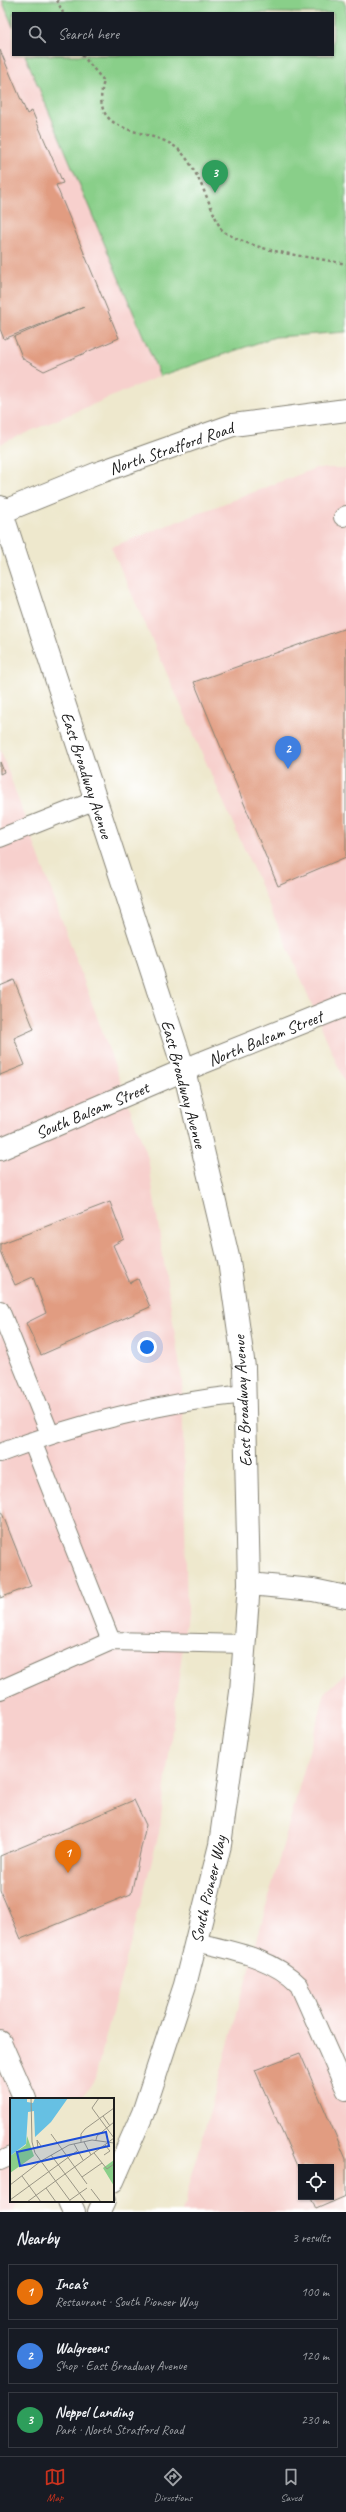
<!DOCTYPE html>
<meta charset="utf-8">
<style>
:root{--surface:#171b24;--page:#20242c;--text:#f1f3f6;--muted:#9ea1a6;--line:#363941;--accent:#c8321e}
body{margin:0;font-family:Caveat,sans-serif;background:var(--page);color:var(--text)}
.controls{position:absolute;right:12px;bottom:12px;display:grid;overflow:hidden;border-radius:0px;box-shadow:0 1px 3px #0004}
.controls button{width:36px;height:36px;display:grid;place-items:center;padding:0;border:0;border-bottom:1px solid var(--line);background:var(--surface);color:var(--text);font:20px sans-serif}
.you{position:absolute;left:147px;top:1347px;width:14px;height:14px;margin:-10px;border:3px solid #fff;border-radius:50%;background:#1a73e8;box-shadow:0 0 0 6px #1a73e833}
.badge{display:grid;place-items:center;width:26px;height:26px;border-radius:50%;background:var(--accent);color:#fff;font-size:13px;font-weight:700}
.pin{position:absolute;translate:-50% -33px;filter:drop-shadow(0 1px 2px #0008)}
.pin::after{content:'';position:absolute;top:21px;width:14px;height:12px;background:inherit;clip-path:polygon(0 0,100% 0,50% 100%)}
.list{margin:0;padding:0;list-style:none}
h2{display:flex;justify-content:space-between;align-items:center;height:52px;margin:0;padding:0 16px;font-size:17px}
h2 small{font-size:13px;font-weight:400;color:var(--muted)}
.list li{display:grid;grid-template-columns:26px 1fr auto;gap:12px;align-items:center;box-sizing:border-box;height:56px;margin:0 8px 8px;padding:0 8px;border:1px solid var(--line);border-radius:0px}
.list b{display:block;font-size:15px;white-space:nowrap}
.list p{margin:0;font-size:13px;white-space:nowrap;color:var(--muted)}
.list em{font-size:13px;font-style:normal;color:var(--muted)}
.icon{flex:none;width:22px;height:22px;fill:none;stroke:currentColor;stroke-width:2;stroke-linecap:round;stroke-linejoin:round}
.map{position:relative;flex:none;width:346px;height:2212px;overflow:hidden}
.search{position:absolute;background:var(--surface);box-shadow:0 1px 3px #0004;left:12px;right:12px;top:12px;height:44px;display:flex;align-items:center;gap:10px;box-sizing:border-box;padding:0 14px;border-radius:0px;color:var(--muted);font-size:15px}
.sheet{height:244px;background:var(--surface)}
nav{display:flex;justify-content:space-around;align-items:center;box-sizing:border-box;height:56px;border-top:1px solid var(--line);background:var(--surface);font-size:11px;color:var(--muted)}
nav a{display:grid;justify-items:center;gap:2px}
nav .on{color:var(--accent)}
.map>svg:first-child{display:block}
.built{fill:#f7d0cd;fill-rule:evenodd}
.green{fill:#89cf89;stroke:#527652}
.building{fill:#e19c81}
.lines{fill:none;stroke-linecap:round;stroke-linejoin:round}
.service-casing{stroke:#858274;stroke-width:20}
.minor-casing{stroke:#858274;stroke-width:24}
.tertiary-casing{stroke:#858274;stroke-width:24}
.secondary-casing{stroke:#858274;stroke-width:24}
.primary-casing{stroke:#858274;stroke-width:24}
.path{stroke:#858274;stroke-width:2.5;stroke-dasharray:3 3;stroke-linecap:butt}
.service{stroke:#fff;stroke-width:18}
.minor{stroke:#fff;stroke-width:22}
.tertiary{stroke:#fff;stroke-width:22}
.secondary{stroke:#fff;stroke-width:22}
.primary{stroke:#fff;stroke-width:22}
.labels{text-anchor:middle;stroke-width:4;stroke-linejoin:round;paint-order:stroke}
.street-label{font-size:17px;fill:#1c1c1c;stroke:#fff}
.inset-road{fill:none;stroke:#9a9686;stroke-width:1}
.view{fill:#1d4ed8;fill-opacity:0.15;stroke:#1d4ed8;stroke-width:2}
.inset-edge{fill:none;stroke:#1c1c1c;stroke-width:2}
</style>
<div class="map">
<svg width="346" height="2212" viewBox="0 0 346 2212">
<rect width="100%" height="100%" fill="#fff"/>
<filter id="ink" filterUnits="userSpaceOnUse"><feTurbulence type="fractalNoise" baseFrequency=".025" numOctaves="2"/><feDisplacementMap in="SourceGraphic" scale="8" xChannelSelector="R" yChannelSelector="G"/><feConvolveMatrix kernelMatrix="1 2 1 2 8 2 1 2 1" color-interpolation-filters="sRGB"/></filter>
<filter id="wash" filterUnits="userSpaceOnUse"><feTurbulence type="fractalNoise" baseFrequency=".012" numOctaves="4" result="noise"/><feDisplacementMap in="SourceGraphic" scale="16" xChannelSelector="R" yChannelSelector="G"/><feGaussianBlur stdDeviation="0.9" result="paint"/><feColorMatrix in="noise" values="0 0 0 0 0 0 0 0 0 0 0 0 0 0 0 0 0 1.4 0 .05"/><feComposite in="paint" operator="in"/></filter>
<g filter="url(#wash)">
<rect width="100%" height="100%" fill="#eee8cd"/>
<path class="built" d="M0 0H4L13 22V55H27L160 376 0 444Z
M316 468H346V1085L287 946 111 547Z
M0 749 148 1158 182 1381 187 1614 159 1833 95 2078 82 2099H11V2201H19L13 2212H0Z
M346 1673V2212H182L325 1693ZM301 2167H331V2197H301Z"/>
<path class="green" d="M2 0H343L346 6V332L275 337 160 376 25 55H333V13H13V27Z"/>
<g id="blocks">
<path class="building" d="M0 50 27 114 32 111 63 183 56 185 119 338 44 371 23 359 14 337 84 307 4 339 0 329Z
M346 628V857L278 886 194 682Z
M0 762 4 772 0 774Z
M14 980 34 1029 14 1038 25 1065 0 1075V986Z
M110 1202 124 1239 113 1245 130 1283 138 1279 150 1307 41 1355 26 1323 46 1313 33 1277 15 1285 0 1251V1244Z
M0 1508 31 1586 0 1598Z
M134 1800 146 1825 131 1894 21 1939 0 1890V1856Z
M300 2053 346 2159V2196L316 2209 311 2197H331V2167H301V2175L255 2070Z"/>
</g>
</g>
<g filter="url(#ink)">
<use href="#blocks" fill-opacity="0" stroke="#858274" stroke-width="1"/>
<g class="lines">
<defs>
<path id="service" d="M343 517 346 515
M0 838 96 800
M0 1310 50 1434
M32 1441 111 1641
M0 1453C79 1423 160 1403 244 1394
M0 1690 111 1641 245 1644
M196 1942C232 1951 272 1957 299 1985L346 2091
M0 2161 11 2156"/>
<path id="minor" d="M184 1070 346 1005"/>
<path id="tertiary" d="M0 1149 184 1070"/>
<path id="secondary" d="M0 2042 25 2099
M69 2201 74 2212"/>
<path id="primary" d="M0 507 184 1070 229 1261 244 1367 249 1584 241 1692 220 1845 185 1985 143 2113 113 2181
M2 512 98 473 233 425 346 410
M249 1584 313 1590 346 1597
M99 2212 104 2201"/>
</defs>
<use href="#service" class="service-casing"/>
<use href="#minor" class="minor-casing"/>
<use href="#tertiary" class="tertiary-casing"/>
<use href="#secondary" class="secondary-casing"/>
<use href="#primary" class="primary-casing"/>
<path class="path" d="M57 0 63 13
M82 55 104 81C88 136 145 127 174 146 193 158 206 197 215 216 217 221 220 229 224 232 262 254 304 255 346 264"/>
<use href="#service" class="service"/>
<use href="#minor" class="minor"/>
<use href="#tertiary" class="tertiary"/>
<use href="#secondary" class="secondary"/>
<use href="#primary" class="primary"/>
</g>
</g>
<g class="labels">
<g class="street-label">
<text transform="translate(171 448) rotate(-19)" y="6">North Stratford Road</text>
<text transform="translate(87 775) rotate(72)" y="6">East Broadway Avenue</text>
<text transform="translate(265 1038) rotate(-22)" y="6">North Balsam Street</text>
<text transform="translate(184 1084) rotate(75)" y="6">East Broadway Avenue</text>
<text transform="translate(92 1110) rotate(-23)" y="6">South Balsam Street</text>
<text transform="translate(242 1401) rotate(-93)" y="6">East Broadway Avenue</text>
<text transform="translate(208 1889) rotate(-77)" y="6">South Pioneer Way</text>
</g>
</g>
<g transform="translate(10 2098)">
<rect width="104" height="104" fill="#eee8cd"/>
<path d="M17 38 24 58 0 75V58L16 47ZM104 62V88L93 70Z" fill="#89cf89"/>
<path d="M0 0H17V4L23 5 25 0H58L41 24 25 39 24 13 18 14 16 46 0 58Z" fill="#66c0e3"/>
<path class="inset-road" d="M21 0 22 44 25 55 61 104M89 0 82 10 104 40M93 18 100 28M41 36 77 86M86 42 87 38 104 24M71 44V36L75 31 104 10M74 44 81 57M64 46 73 62M28 50 27 42 31 48M84 55 97 71 104 66M41 57 76 104M94 57 100 53 95 47M12 78 31 104M72 79 92 65M0 87 31 63 59 47 82 42 104 45M36 90 46 104M81 91 91 104M0 102 67 53M60 102 77 90M17 104 104 40"/>
<path class="view" d="M96 34 99 48 10 68 7 54Z"/>
<rect width="104" height="104" class="inset-edge"/>
</g>
</svg>
<div class="controls">
<button><svg class="icon" aria-label="locate" viewBox="0 0 24 24"><circle cx="12" cy="12" r="6"/><path d="M12 2v4M12 18v4M2 12h4M18 12h4"/></svg></button>
</div>
<div class="you"></div>
<div class="pin badge" style="left:68px;top:1873px;background:#e8710a">1</div>
<div class="pin badge" style="left:288px;top:769px;background:#3f7fe0">2</div>
<div class="pin badge" style="left:215px;top:193px;background:#2e9e5b">3</div>
<div class="search"><svg class="icon" aria-label="search" viewBox="0 0 24 24"><circle cx="10" cy="10" r="6"/><path d="M15 15l6 6"/></svg>Search here</div>
</div>
<section class="sheet">
<h2>Nearby<small>3 results</small></h2>
<ul class="list">
<li><span class="badge" style="background:#e8710a">1</span><div><b>Inca's</b><p>Restaurant · South Pioneer Way</p></div><em>100 m</em></li>
<li><span class="badge" style="background:#3f7fe0">2</span><div><b>Walgreens</b><p>Shop · East Broadway Avenue</p></div><em>120 m</em></li>
<li><span class="badge" style="background:#2e9e5b">3</span><div><b>Neppel Landing</b><p>Park · North Stratford Road</p></div><em>230 m</em></li>
</ul>
</section>
<nav>
<a class="on"><svg class="icon" aria-label="map" viewBox="0 0 24 24"><path d="M3 6l6-2 6 2 6-2v14l-6 2-6-2-6 2zM9 4v14M15 6v14"/></svg>Map</a>
<a><svg class="icon" aria-label="directions" viewBox="0 0 24 24"><path d="M12 3l9 9-9 9-9-9zM9 14v-3h6M13 9l2 2-2 2"/></svg>Directions</a>
<a><svg class="icon" aria-label="saved" viewBox="0 0 24 24"><path d="M7 4h10v16l-5-4-5 4z"/></svg>Saved</a>
</nav>
